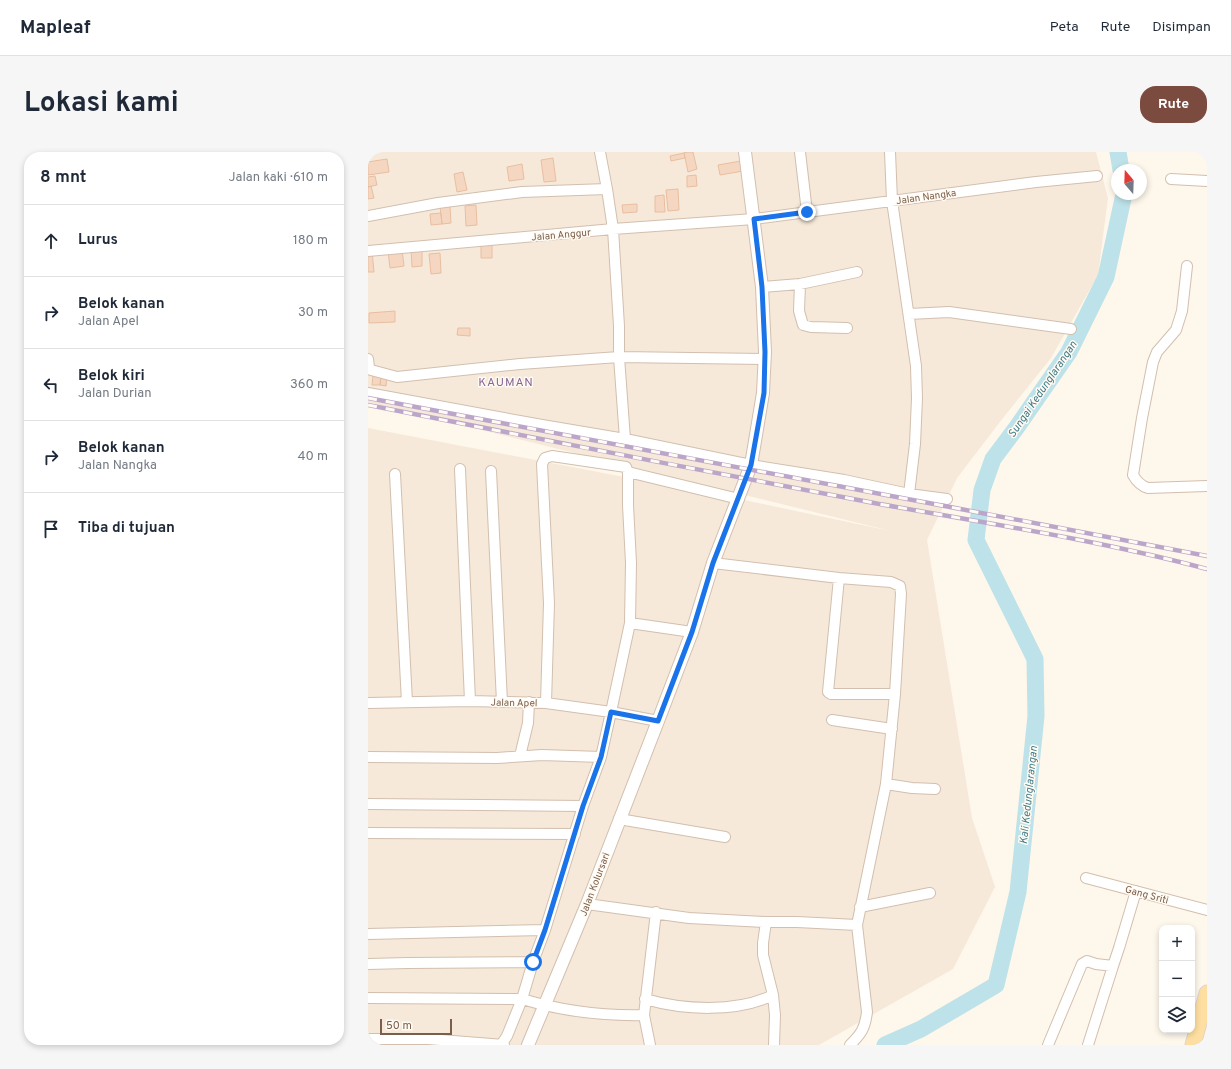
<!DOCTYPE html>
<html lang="id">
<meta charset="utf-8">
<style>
:root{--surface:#fff;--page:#f6f6f7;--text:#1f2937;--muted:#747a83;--line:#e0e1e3;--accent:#7c4b40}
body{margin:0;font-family:Overpass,sans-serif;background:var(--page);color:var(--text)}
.controls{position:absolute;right:12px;bottom:12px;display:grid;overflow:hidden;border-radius:8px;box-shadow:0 2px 6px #0003}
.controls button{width:36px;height:36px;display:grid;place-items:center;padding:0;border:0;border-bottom:1px solid var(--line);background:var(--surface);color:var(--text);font:20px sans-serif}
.compass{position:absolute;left:743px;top:12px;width:36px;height:36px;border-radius:50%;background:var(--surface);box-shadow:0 2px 6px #0003;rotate:341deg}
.scale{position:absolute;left:12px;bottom:10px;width:72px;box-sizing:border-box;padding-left:4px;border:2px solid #7b5e4b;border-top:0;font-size:11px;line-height:14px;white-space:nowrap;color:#7b5e4b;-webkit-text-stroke:3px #fffbf3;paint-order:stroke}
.stop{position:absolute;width:12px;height:12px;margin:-9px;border:3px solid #1a73e8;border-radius:50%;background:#fff}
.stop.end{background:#1a73e8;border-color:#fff;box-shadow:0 1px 4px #0008}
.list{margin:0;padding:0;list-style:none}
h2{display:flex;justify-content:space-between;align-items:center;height:52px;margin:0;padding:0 16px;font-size:17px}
h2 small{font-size:13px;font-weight:400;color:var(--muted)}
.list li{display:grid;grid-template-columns:26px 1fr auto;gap:12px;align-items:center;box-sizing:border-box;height:72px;padding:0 16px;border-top:1px solid var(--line)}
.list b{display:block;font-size:15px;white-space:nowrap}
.list p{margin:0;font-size:13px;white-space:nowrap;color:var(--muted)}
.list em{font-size:13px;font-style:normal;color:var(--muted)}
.icon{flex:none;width:22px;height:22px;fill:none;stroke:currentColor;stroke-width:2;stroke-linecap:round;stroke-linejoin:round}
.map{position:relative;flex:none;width:839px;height:893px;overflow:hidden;border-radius:16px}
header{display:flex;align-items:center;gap:24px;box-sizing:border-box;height:56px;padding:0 20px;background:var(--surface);border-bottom:1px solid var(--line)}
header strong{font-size:19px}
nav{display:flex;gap:22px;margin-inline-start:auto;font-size:14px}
.intro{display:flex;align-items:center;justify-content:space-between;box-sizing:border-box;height:96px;padding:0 24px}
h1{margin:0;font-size:28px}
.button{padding:10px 18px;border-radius:16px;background:var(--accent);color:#fff;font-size:14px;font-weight:700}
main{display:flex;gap:24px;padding:0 24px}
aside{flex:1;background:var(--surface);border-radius:16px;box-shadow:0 2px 6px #0003}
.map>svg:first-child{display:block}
.residential{fill:#f6e9d9}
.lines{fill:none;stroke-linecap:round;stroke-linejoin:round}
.river{stroke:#bde2e9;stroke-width:17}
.building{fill:#f5d7c1;stroke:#e8bea0}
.minor-casing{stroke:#d2bfaf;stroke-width:12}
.tertiary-casing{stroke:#d2bfaf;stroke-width:14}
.primary-casing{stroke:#ddd5d0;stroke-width:17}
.minor{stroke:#fff;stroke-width:10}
.tertiary{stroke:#fff;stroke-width:12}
.primary{stroke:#fedfa1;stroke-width:15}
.rail-casing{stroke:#bba6ca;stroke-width:4.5}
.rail{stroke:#fffbf3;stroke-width:3;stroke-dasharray:9;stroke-linecap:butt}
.route{stroke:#1a73e8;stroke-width:5}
.labels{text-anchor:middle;stroke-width:3;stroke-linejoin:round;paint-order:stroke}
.street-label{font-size:10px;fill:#7b5e4b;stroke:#fffbf3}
.water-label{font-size:11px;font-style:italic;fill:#407a88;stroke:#fffbf3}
.quarter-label{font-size:12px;letter-spacing:1px;fill:#876497;stroke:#fffbf3}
</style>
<header>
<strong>Mapleaf</strong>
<nav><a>Peta</a><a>Rute</a><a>Disimpan</a></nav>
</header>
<div class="intro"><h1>Lokasi kami</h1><a class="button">Rute</a></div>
<main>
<aside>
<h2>8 mnt<small>Jalan kaki · 610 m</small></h2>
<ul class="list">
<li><svg class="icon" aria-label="ahead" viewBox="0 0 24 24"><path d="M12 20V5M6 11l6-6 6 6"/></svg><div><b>Lurus</b></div><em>180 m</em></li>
<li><svg class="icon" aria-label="right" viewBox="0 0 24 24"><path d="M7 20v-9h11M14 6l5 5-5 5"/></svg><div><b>Belok kanan</b><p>Jalan Apel</p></div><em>30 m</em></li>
<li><svg class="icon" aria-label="left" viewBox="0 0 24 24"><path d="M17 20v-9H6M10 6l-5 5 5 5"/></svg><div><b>Belok kiri</b><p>Jalan Durian</p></div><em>360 m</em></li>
<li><svg class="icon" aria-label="right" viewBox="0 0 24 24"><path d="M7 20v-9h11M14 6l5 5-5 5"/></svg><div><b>Belok kanan</b><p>Jalan Nangka</p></div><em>40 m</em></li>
<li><svg class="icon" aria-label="arrive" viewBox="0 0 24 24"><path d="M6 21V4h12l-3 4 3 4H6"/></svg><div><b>Tiba di tujuan</b></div></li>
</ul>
</aside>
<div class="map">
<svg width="839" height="893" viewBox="0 0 839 893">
<rect width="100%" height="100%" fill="#fef7eb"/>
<path class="residential" d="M0 0H728L740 46 730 123 683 206 635 266 589 326 559 388 604 666 627 735 585 817 451 893H0V276L371 347 523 379 0 250Z"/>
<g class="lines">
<path class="river" d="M750 0 753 18
M517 893 553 877 628 833 650 740 668 564 667 507 608 388 614 338 625 307 649 275 701 200 738 125 756 42"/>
</g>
<path class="building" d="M319 0H325L329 17 320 20 316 1Z
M316 1 317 6 303 9 302 4Z
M185 6 188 29 176 30 173 8Z
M19 7 21 20 0 23V10Z
M373 9 375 19 352 23 350 13Z
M154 12 156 27 141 29 139 15Z
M95 20 99 38 89 40 86 22Z
M328 23 329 34 319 35V24Z
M7 24 9 33 0 35V25Z
M3 34 6 46 0 47V35Z
M310 37 311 58 300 59 298 38Z
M296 43 297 60H287V44Z
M269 52V60L255 61 254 53Z
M108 53 109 73 98 74 97 54Z
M82 54 83 71 74 72 72 55Z
M73 61 74 72 63 73 62 62Z
M113 91H124V106H113Z
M54 96V114L44 115 43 97Z
M34 97 36 114 22 116 20 99Z
M4 99 6 120H0V100Z
M72 101 73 121 63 122 61 102Z
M27 159V170L1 171V161Z
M90 176H102V184L89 183Z
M5 223 13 224 12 233H4Z
M13 223 19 224 18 234 12 233Z"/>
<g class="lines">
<defs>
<path id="minor" d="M232 0 239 37 245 77 251 174V205L257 287
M432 0 439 60
M522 0 524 49 548 214 549 246 547 292 541 342
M803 27 839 29
M0 64 70 51 154 40 239 37
M0 99 245 77 386 67 668 30 729 24
M819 114 814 159 808 178 789 200 785 210 774 266 765 323C769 330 773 334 780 336L839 334
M432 132 431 159 435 173 443 175 479 176
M394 135 432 132 489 120
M541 162 581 160 703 177
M0 207 1 215 3 218 29 225 152 212 251 205 396 207
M0 241 174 273 257 287 383 313 476 328 541 342 579 347
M92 317 102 549
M123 319 134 550
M260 320 371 347
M27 322 39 550
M345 411 471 426 523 430 532 434 533 442 527 542 518 632 489 773 499 860C497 876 494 881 482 893
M471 426 460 540 463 542H527
M262 471 324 480
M0 551 102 549 178 551 243 560 290 569
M464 568 524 577
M152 604 160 571 161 550
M0 605 129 606 174 603 233 605
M518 632 544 636 567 637
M0 652 215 654
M251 667 357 685
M0 681 207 682
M718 726 839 758
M219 752 321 766 398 770H429L489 773
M492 755 562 741
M398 770 395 791V803L405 843 407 863 406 893
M0 782 177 778
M0 812 40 811 165 810
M0 846 154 847C194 859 235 864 276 863
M277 847C315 858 369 861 405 843
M0 887H60L136 893
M133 893 139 884 154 847 165 810 177 778 215 654 233 605 243 560 262 471 263 411 260 353V320L258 315 184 304 177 306 174 312 181 451 178 551
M282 893 276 863 288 760
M680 893 714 812 719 809 728 812 745 814 751 796 768 739
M720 893 745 814"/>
<path id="tertiary" d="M160 893 219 752 290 569 324 480 345 411 383 313 395 241 397 200 394 135 377 0"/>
<path id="primary" d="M825 893 839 841"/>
</defs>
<use href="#minor" class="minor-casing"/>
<use href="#tertiary" class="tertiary-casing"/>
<use href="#primary" class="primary-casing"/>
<use href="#minor" class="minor"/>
<use href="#tertiary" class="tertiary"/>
<use href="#primary" class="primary"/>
<defs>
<path id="rail" d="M0 246 582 355 839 404
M0 253C169 287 337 319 506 351 617 371 730 388 839 417"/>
</defs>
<use href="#rail" class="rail-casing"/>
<use href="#rail" class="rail"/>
</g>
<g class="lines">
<path class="route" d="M165 810 177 778 215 654 233 605 243 560 290 569 324 480 345 411 383 313 396 241 397 200 394 135 386 67 439 60"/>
</g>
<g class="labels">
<g class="street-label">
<text transform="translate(558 44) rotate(-8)" y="4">Jalan Nangka</text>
<text transform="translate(193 82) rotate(-5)" y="4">Jalan Anggur</text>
<text transform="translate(146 550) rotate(1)" y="4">Jalan Apel</text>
<text transform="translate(226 732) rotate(-69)" y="4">Jalan Kolursari</text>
<text transform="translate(779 742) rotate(15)" y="4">Gang Sriti</text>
</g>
<g class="water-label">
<text transform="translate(674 237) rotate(-56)" y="4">Sungai Kedunglarangan</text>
<text transform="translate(660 643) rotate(-84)" y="4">Kali Kedunglarangan</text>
</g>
<g class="quarter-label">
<text x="138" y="234">KAUMAN</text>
</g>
</g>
</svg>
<div class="controls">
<button>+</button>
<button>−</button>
<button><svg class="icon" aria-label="layers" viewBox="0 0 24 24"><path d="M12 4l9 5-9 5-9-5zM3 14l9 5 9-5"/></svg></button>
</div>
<svg class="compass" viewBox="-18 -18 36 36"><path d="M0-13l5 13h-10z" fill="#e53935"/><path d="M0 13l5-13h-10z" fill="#747a83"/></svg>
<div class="scale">50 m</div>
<div class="stop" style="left:165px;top:810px"></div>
<div class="stop end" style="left:439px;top:60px"></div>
</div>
</main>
